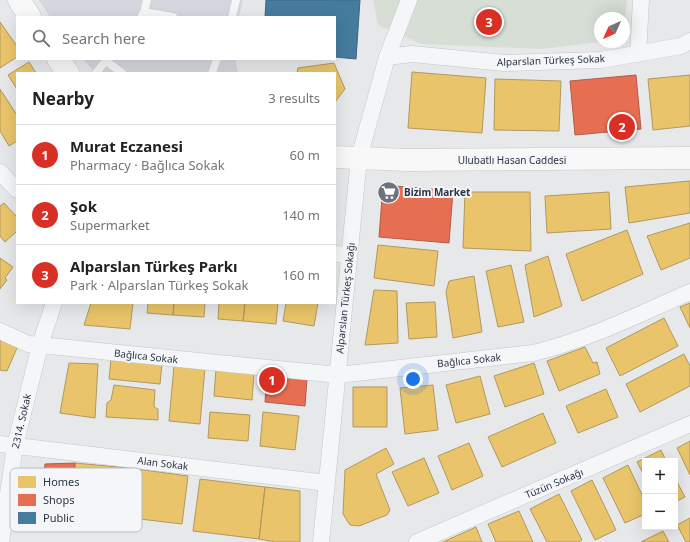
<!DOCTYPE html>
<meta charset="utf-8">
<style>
:root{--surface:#fff;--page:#f6f6f6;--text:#202124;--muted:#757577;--line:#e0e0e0;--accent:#d93025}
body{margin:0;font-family:"Noto Sans",sans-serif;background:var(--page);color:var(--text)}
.controls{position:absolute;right:12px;bottom:12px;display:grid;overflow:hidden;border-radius:0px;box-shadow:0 4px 16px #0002}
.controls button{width:36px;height:36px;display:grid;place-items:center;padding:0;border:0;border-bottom:1px solid var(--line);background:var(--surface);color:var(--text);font:20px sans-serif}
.compass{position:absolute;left:594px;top:12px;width:36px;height:36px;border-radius:50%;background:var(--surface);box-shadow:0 4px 16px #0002;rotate:225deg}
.you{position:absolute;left:413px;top:379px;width:14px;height:14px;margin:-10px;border:3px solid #fff;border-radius:50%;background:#1a73e8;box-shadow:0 0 0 6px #1a73e833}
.badge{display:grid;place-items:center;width:26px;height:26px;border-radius:50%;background:var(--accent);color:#fff;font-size:13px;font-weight:700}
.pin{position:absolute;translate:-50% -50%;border:2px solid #fff;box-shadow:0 1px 4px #0006}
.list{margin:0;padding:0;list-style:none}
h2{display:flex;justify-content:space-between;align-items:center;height:52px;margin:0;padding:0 16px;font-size:17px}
h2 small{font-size:13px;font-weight:400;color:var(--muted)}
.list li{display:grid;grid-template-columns:26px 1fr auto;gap:12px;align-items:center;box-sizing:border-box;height:60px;padding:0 16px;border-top:1px solid var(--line)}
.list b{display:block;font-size:15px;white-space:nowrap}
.list p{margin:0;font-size:13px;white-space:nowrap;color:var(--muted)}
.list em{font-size:13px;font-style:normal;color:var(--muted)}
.icon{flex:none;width:22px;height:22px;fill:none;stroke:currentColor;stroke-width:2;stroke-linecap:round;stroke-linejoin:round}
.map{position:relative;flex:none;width:690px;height:542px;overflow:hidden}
.search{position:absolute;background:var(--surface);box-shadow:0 4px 16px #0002;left:16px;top:16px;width:320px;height:44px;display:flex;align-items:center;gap:10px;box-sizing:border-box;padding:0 14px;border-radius:0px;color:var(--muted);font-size:15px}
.panel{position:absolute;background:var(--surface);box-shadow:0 4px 16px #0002;left:16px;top:72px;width:320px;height:232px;border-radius:0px}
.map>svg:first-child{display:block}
.built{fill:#d4d7dd}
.green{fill:#d6ded6}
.homes{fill:#e9c46a;stroke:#b0995f}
.shops{fill:#e76f51;stroke:#af5d4d}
.public{fill:#457b9d;stroke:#3d6683}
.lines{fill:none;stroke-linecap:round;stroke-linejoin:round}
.lane-casing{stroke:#c4c6c8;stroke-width:9}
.street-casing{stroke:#c4c6c8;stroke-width:17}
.secondary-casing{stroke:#c4c6c8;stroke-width:23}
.lane{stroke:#f5f6f7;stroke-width:8}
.street{stroke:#f5f6f7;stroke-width:16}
.secondary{stroke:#f8f8f8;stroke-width:22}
.labels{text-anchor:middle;stroke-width:4;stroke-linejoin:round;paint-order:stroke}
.street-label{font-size:10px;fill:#2b3445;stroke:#f4f6f9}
.poi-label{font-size:10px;font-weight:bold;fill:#2b3445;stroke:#f4f6f9;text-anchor:start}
.key{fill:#f4f6f9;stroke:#b8bcc3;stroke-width:1}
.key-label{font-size:11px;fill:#2b3445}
</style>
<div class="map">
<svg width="690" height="542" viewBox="0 0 690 542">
<rect width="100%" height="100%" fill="#e6e8ea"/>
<path class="built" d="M39 0H243L239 17H50Z
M83 59H235L238 73H95Z"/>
<path class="green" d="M373 0H627L624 25V18H600V42L542 49 421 44 378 25Z"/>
<path class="homes" d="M0 22 17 46V57L0 68Z
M29 62 36 73H17V89L8 75Z
M334 63 345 89 335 102V73H297L298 68Z
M412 72 486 78 482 133 408 128Z
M690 75V126L653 130 648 79Z
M495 79 561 81 559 131 494 130Z
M0 89 17 115V141L9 146 0 131Z
M690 181V213L629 223 625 187Z
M465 192H530L531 251 463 248Z
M609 192 611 229 547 233 545 196Z
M4 203 17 217V231L5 242 0 236V206Z
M690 223V258L661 270 647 236Z
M627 230 643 274 582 301 566 254Z
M378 245 438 251 434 286 374 278Z
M548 256 562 306 534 317 525 265Z
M0 258 13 267 5 278 7 280 0 289Z
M511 265 524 322 498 327 486 271Z
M474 276 482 332 453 338 446 292 449 281Z
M374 290 397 291 398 343 365 345Z
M435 302 437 337 409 339 406 303Z
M91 303H133L130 329 84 325Z
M148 303H174L173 315 147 313Z
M174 303H205L204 317 173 315Z
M219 303H245L243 321 218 319Z
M245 303H278L276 324 243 321Z
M286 303H318L314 326 283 321Z
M690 303V328L680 307Z
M664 318 678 346 620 376 606 348Z
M0 339 17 348 7 371 0 370Z
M585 347 593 363 597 362 600 374 559 391 547 361Z
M684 354 690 366V386L640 412 626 384Z
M111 359 162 364 160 384 109 379Z
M69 363 98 364 95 418 60 413Z
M534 363 544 394 505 407 494 376Z
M174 366 205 368 200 424 169 421Z
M216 369 254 374 252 400 214 396Z
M480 376 490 414 456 423 446 385Z
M114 385 155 390 154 407 158 409V420L106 417 107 403 111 400Z
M433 385 438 430 405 434 400 388Z
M353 387H387V427H353Z
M606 389 618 417 578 433 566 406Z
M210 412 250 415 248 441 208 438Z
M263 412 299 416 295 450 260 446Z
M543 413 556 443 502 467 488 437Z
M690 441V475L677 448Z
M469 443 483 476 452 490 438 456Z
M386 448 394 464 376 474 390 510 387 515 359 526 350 525 343 514 345 470Z
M661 450 666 461H645V477L637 462Z
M424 458 439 493 408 506 392 472Z
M75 463 129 468 123 517 72 509Z
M628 465 645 501V514L625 523 603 478Z
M129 468 188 476 182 524 123 517Z
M675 478 685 497 675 502Z
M200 479 265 487 259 539 193 531Z
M592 480 616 530 595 540 571 491Z
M265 487 300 491V542H275L259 539Z
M559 494 582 540 578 542H547L530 509Z
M519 511 533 542H496L488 524Z
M690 518V542H686L677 525Z
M476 527 482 542H443Z
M663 531 669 542H641Z"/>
<path class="shops" d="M636 75 641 129 575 135 570 81Z
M383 185 453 191 449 243 379 237Z
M267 375 307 379 305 406 265 402Z
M75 463 72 509 40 510 45 464Z"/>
<path class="public" d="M266 0H360L356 59 335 57V17H265Z"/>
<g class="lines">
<defs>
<path id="lane" d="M144 12 173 17
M141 17 144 12 147 0
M232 17 236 0
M106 61 122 73
M96 73 107 59
M212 73 217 59"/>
<path id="street" d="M638 54 641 0
M387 57 412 54 504 63 601 60 681 46 690 41
M0 172 17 190
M335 254 349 255
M0 331 28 344 40 345 338 375 533 353C588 340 639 314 690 292
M0 444 327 483
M1 542 15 446 40 345 54 303
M321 542 359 158 387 57 409 0
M417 542 690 424"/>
<path id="secondary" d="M19 0 30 17
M58 59 68 73
M335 157 407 160 690 158"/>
</defs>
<use href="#lane" class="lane-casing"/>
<use href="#street" class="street-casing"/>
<use href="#secondary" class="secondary-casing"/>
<use href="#lane" class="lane"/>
<use href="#street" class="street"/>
<use href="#secondary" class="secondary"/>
</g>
<defs>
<symbol id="supermarket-disc" viewBox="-11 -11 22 22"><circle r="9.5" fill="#6c737f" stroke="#f4f6f9"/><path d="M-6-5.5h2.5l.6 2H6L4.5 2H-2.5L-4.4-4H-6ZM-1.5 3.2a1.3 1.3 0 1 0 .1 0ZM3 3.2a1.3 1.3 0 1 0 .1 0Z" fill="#fff"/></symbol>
</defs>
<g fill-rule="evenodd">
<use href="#supermarket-disc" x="376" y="180" width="25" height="25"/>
</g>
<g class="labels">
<g class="street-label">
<text transform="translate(551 60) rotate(-2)" y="4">Alparslan Türkeş Sokak</text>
<text x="512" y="164">Ulubatlı Hasan Caddesi</text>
<text transform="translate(345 298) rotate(-84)" y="4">Alparslan Türkeş Sokağı</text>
<text transform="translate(146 356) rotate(6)" y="4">Bağlıca Sokak</text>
<text transform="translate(469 360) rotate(-6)" y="4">Bağlıca Sokak</text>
<text transform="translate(21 421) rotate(-77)" y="4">2314. Sokak</text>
<text transform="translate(163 463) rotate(7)" y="4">Alan Sokak</text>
<text transform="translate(554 483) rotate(-23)" y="4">Tüzün Sokağı</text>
</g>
<g class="poi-label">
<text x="404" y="196">Bizim Market</text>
</g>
</g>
<rect x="10" y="468" width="132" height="64" rx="6" class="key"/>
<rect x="18" y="476" width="18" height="12" fill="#e9c46a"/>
<rect x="18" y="494" width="18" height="12" fill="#e76f51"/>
<rect x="18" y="512" width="18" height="12" fill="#457b9d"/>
<g class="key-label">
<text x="43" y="486">Homes</text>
<text x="43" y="504">Shops</text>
<text x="43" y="522">Public</text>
</g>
</svg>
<div class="controls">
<button>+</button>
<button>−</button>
</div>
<svg class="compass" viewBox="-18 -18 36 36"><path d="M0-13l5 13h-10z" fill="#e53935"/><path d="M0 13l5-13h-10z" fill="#757577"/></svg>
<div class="you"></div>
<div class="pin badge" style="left:272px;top:380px">1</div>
<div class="pin badge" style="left:622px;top:127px">2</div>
<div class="pin badge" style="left:489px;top:22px">3</div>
<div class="search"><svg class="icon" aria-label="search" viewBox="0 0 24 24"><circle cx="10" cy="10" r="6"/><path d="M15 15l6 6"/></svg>Search here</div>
<section class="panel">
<h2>Nearby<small>3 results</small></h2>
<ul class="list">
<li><span class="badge">1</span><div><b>Murat Eczanesi</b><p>Pharmacy · Bağlıca Sokak</p></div><em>60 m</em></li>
<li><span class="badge">2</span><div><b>Şok</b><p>Supermarket</p></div><em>140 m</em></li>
<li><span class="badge">3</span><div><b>Alparslan Türkeş Parkı</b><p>Park · Alparslan Türkeş Sokak</p></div><em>160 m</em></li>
</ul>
</section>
</div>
